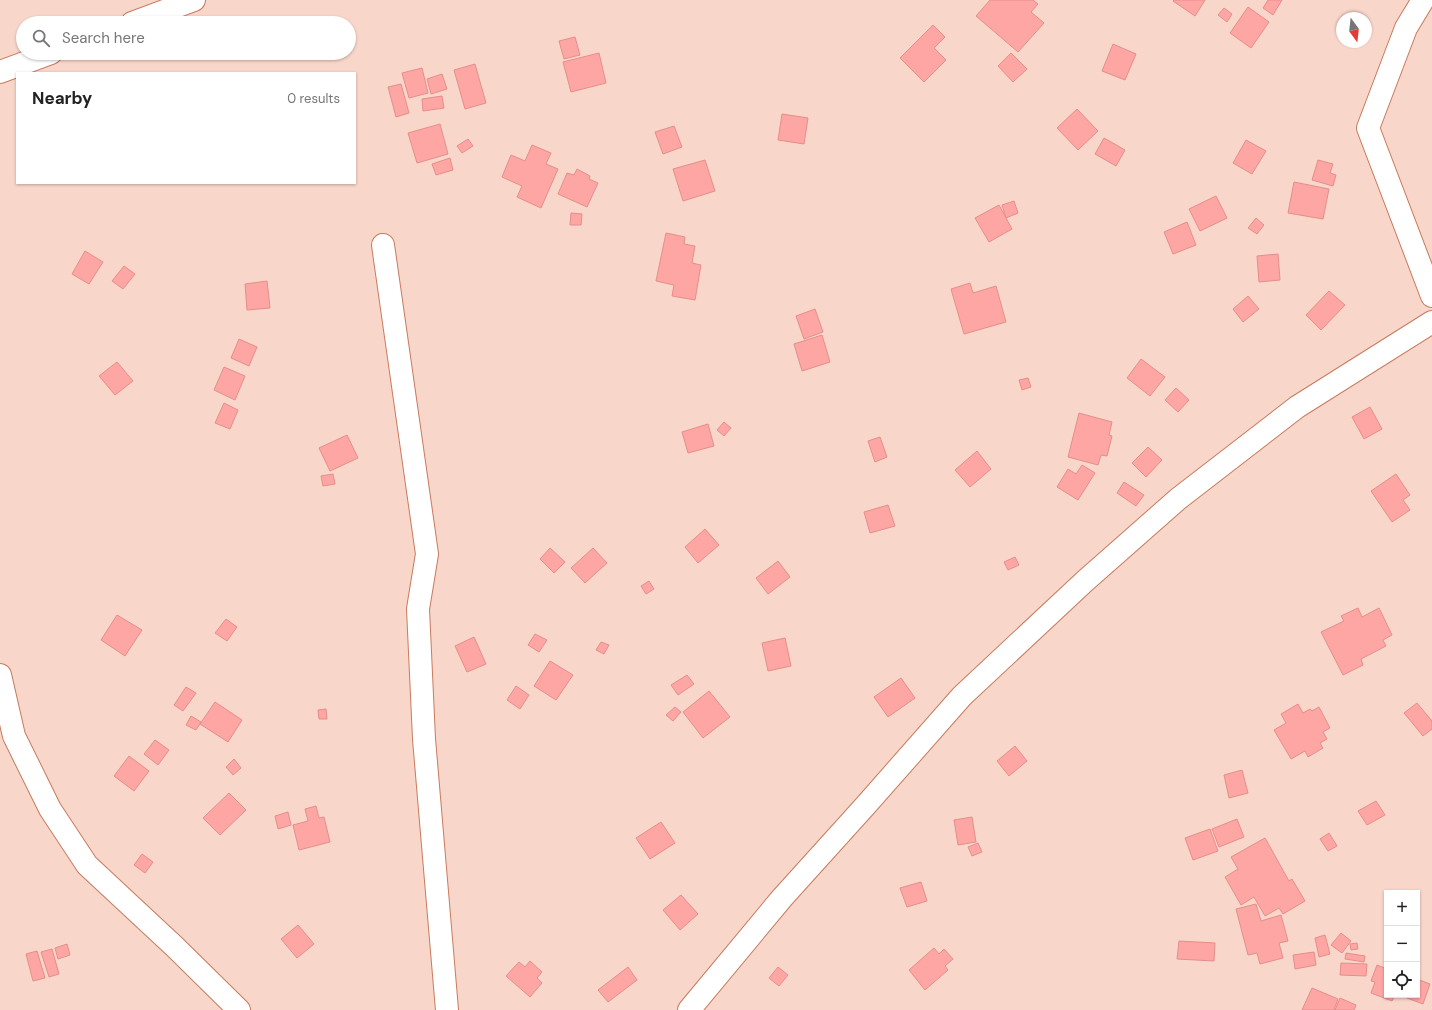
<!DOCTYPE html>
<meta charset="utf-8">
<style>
:root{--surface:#fff;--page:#f2f2f2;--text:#222;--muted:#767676;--line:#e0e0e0}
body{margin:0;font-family:"DM Sans",sans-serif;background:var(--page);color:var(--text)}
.controls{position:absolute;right:12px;bottom:12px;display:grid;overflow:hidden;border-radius:0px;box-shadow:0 1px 3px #0004}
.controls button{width:36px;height:36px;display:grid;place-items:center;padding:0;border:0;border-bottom:1px solid var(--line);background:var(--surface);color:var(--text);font:20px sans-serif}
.compass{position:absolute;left:1336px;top:12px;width:36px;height:36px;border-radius:50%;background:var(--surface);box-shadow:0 1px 3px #0004;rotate:165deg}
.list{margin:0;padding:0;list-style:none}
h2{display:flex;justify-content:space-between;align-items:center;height:52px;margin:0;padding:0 16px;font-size:17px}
h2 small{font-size:13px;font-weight:400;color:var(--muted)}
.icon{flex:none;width:22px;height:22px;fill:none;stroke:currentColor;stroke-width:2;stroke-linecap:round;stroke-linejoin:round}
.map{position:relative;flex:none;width:1432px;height:1010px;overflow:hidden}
.search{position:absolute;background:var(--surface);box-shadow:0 1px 3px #0004;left:16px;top:16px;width:340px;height:44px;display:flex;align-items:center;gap:10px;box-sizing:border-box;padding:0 14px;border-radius:22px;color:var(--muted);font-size:15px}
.panel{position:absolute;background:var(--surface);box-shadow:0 1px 3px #0004;left:16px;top:72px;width:340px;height:112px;border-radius:0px}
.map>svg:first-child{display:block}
.building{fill:#fea6a4;stroke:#e48e8c}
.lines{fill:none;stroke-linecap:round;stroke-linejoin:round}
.minor-casing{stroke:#c87b5e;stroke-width:24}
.minor{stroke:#fff;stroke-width:22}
</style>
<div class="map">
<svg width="1432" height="1010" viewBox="0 0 1432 1010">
<rect width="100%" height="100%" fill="#f8d6c9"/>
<path class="building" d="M990 0H1033L1038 4 1031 12 1044 23 1018 52 976 16Z
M1174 0H1205L1195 16 1173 1Z
M1268 0H1282L1273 15 1263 8Z
M1248 7 1269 22 1251 48 1230 33Z
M1224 8 1232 14 1227 22 1218 15Z
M933 25 945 37 934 48 946 60 924 82 900 58Z
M575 37 580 55 564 59 559 41Z
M1113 44 1136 54 1125 80 1102 71Z
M599 53 606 83 571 92 563 62Z
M1011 53 1027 69 1013 82 998 66Z
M475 64 486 103 465 109 454 70Z
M422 68 428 93 409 98 402 73Z
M442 74 447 89 431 94 427 79Z
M401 84 409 113 396 117 388 87Z
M442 96 444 108 423 111 422 99Z
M1077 109 1098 131 1078 150 1057 128Z
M782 114 808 118 804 144 778 140Z
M440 124 448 154 417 163 408 133Z
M674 126 682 147 663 154 655 132Z
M1104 138 1125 150 1116 166 1095 154Z
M468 139 473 146 462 153 457 146Z
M1246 140 1266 151 1252 174 1233 163Z
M532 145 551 153 546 164 558 169 541 208 517 197 522 186 502 177 511 155 525 161Z
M450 158 453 170 436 175 432 164Z
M705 160 715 191 683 201 673 169Z
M1318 160 1333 164 1330 173 1336 175 1333 186 1312 180Z
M577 169 590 176 589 179 598 183 587 207 558 194 567 173 574 175Z
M1294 182 1329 189 1323 219 1288 213Z
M1216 196 1227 218 1200 231 1189 209Z
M1014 201 1018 213 1006 218 1002 205Z
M999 205 1012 229 989 242 975 218Z
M571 213 582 214 581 225H570Z
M1256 218 1264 225 1257 234 1248 228Z
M1187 222 1196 245 1173 254 1164 232Z
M666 233 685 237 684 244 695 246 692 263 701 265 695 300 672 296 674 285 656 281Z
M85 251 103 262 89 284 72 274Z
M1278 254 1280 280 1259 282 1257 256Z
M124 266 135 274 123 289 112 281Z
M267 281 270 308 247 310 245 284Z
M970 283 973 293 996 286 1006 322 964 334 951 289Z
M1329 291 1345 305 1321 330 1306 315Z
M1248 296 1259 309 1243 322 1233 309Z
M815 309 823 332 804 339 796 316Z
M822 335 830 362 802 371 794 344Z
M239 339 257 347 249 366 231 358Z
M1141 359 1165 377 1150 396 1127 378Z
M117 362 133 381 115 395 99 376Z
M224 367 245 376 235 400 214 390Z
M1028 378 1031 387 1022 390 1019 380Z
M1176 388 1189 400 1178 412 1165 400Z
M224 403 238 410 230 429 215 423Z
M1370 407 1382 429 1364 439 1352 417Z
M1079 413 1112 422 1109 435 1112 436 1107 456 1101 455 1098 465 1068 457Z
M724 422 731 428 724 436 717 430Z
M708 424 714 446 688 453 682 432Z
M347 435 358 458 330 471 319 448Z
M880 437 887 457 875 462 868 441Z
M1148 447 1162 460 1146 477 1132 463Z
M977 451 991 469 970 487 955 470Z
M1082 465 1095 473 1078 500 1057 487 1068 469 1076 474Z
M333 474 335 484 323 486 321 476Z
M1396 474 1410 495 1403 500 1410 510 1392 522 1371 491Z
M1124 482 1144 495 1136 506 1117 493Z
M888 505 895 526 870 533 864 512Z
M705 529 719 545 698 563 685 547Z
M550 548 565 562 554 573 540 559Z
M593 548 607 563 585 583 571 568Z
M1015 557 1019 565 1008 570 1004 562Z
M778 561 790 577 768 594 756 578Z
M649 581 654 589 646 594 641 586Z
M1358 608 1362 617 1379 608 1392 635 1383 640 1386 646 1361 659 1363 665 1343 675 1321 632 1344 621 1341 616Z
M117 615 142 630 125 656 101 640Z
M226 619 237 627 227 641 215 633Z
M535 634 547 640 539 652 528 645Z
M474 637 486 664 467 672 455 646Z
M785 638 791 666 768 671 762 643Z
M601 642 609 645 604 654 596 650Z
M550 661 573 675 556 700 534 686Z
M687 675 694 684 678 695 671 685Z
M901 678 915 698 888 717 874 697Z
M516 686 529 695 520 709 507 700Z
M186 687 196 693 183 711 174 705Z
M709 691 730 717 703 738 683 712Z
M215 702 242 720 228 742 200 724Z
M1417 703 1432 721V729L1423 736 1404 713Z
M1298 704 1303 713 1310 709 1312 711 1319 707 1330 728 1323 732 1327 739 1320 743 1323 748 1308 757 1305 751 1291 759 1274 730 1286 723 1281 714Z
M675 707 681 712 673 721 666 715Z
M326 709 327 719H319L318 710Z
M191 716 201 722 196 730 186 725Z
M155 740 169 750 158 765 144 754Z
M1015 746 1027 761 1009 776 997 761Z
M129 756 149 771 134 791 114 776Z
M234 759 241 768 233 775 226 767Z
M1242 770 1248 793 1229 798 1224 775Z
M229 793 246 810 220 835 203 818Z
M1376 801 1385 815 1367 825 1358 811Z
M316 806 319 818 324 817 330 842 299 850 293 825 308 821 305 809Z
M288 812 291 825 278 829 275 816Z
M972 817 976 842 958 845 954 820Z
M1237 819 1244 837 1219 847 1212 829Z
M661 822 675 843 650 859 636 838Z
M1210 829 1218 851 1193 860 1185 838Z
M1329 833 1337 846 1328 851 1320 839Z
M1265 838 1289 881 1292 879 1305 901 1283 914 1279 908 1265 916 1254 897 1241 905 1225 877 1238 869 1231 857Z
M978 843 982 852 972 856 968 847Z
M142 854 153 862 145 873 134 865Z
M921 882 927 901 907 907 900 888Z
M681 895 698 914 680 930 663 910Z
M1256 904 1261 921 1281 915 1288 941 1279 943 1283 958 1260 964 1257 953 1248 955 1236 909Z
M298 925 314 944 297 958 281 939Z
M1341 933 1351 941 1342 953 1331 945Z
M1325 935 1330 954 1319 957 1315 938Z
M1179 941 1215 943 1214 961 1177 959Z
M1357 943 1358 949 1351 950 1350 944Z
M67 944 70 955 58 959 55 948Z
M934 948 939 954 944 949 953 959 945 966 948 970 925 990 909 970Z
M52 949 59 974 49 977 41 952Z
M37 951 45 978 33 981 26 954Z
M1314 952 1316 965 1295 969 1293 955Z
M1346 953 1365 956 1364 962 1345 959Z
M530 961 542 972 537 978 542 983 530 997 506 976 519 962 525 967Z
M1341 963 1367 964 1366 976 1340 975Z
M1377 965 1387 969V995H1395L1392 1001 1371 993 1375 982 1371 981Z
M628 967 637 980 608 1002 598 990Z
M778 967 788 975 779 986 769 978Z
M1417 979 1430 984 1423 1004 1399 995H1417Z
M1312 988 1338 999 1334 1010H1302Z
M1340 998 1356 1005 1354 1010H1335Z"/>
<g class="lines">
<defs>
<path id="minor" d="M1423 0 1406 28 1368 128 1432 296
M132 23 194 0
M0 72 51 53
M383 245 427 554 418 609 424 739 447 1010
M0 675 14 736 50 809 87 865 175 947 239 1010
M689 1010 782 898 866 805 962 696 1085 581 1178 499 1297 407 1432 322"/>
</defs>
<use href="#minor" class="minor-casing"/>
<use href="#minor" class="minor"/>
</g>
</svg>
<div class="controls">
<button>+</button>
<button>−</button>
<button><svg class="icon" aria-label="locate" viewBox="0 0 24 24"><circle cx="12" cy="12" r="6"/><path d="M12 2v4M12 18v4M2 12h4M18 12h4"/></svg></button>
</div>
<svg class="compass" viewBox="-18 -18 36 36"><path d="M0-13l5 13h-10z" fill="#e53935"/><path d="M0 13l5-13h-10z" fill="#767676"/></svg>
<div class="search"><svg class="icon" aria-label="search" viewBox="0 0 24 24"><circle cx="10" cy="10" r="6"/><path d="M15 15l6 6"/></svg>Search here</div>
<section class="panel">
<h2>Nearby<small>0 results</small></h2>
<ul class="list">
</ul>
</section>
</div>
